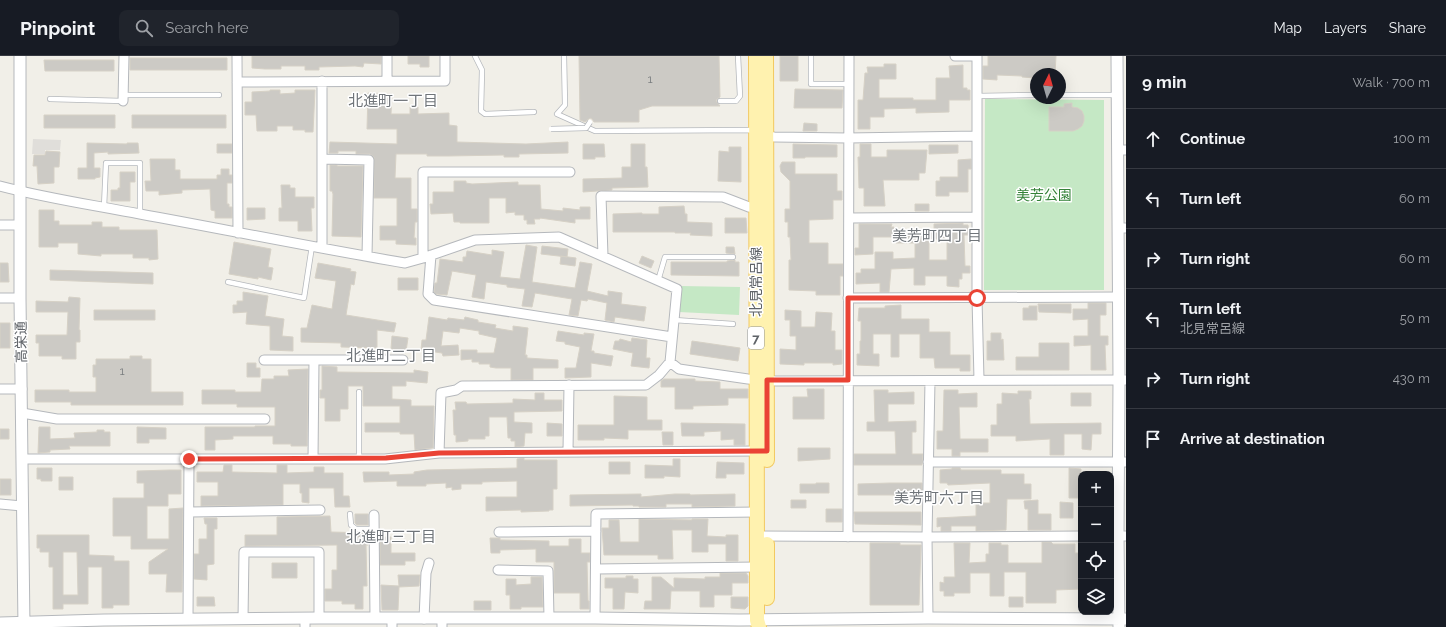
<!DOCTYPE html>
<meta charset="utf-8">
<style>
:root{--surface:#171b24;--page:#20242c;--text:#f1f3f6;--muted:#9ea1a6;--line:#363941}
body{margin:0;font-family:Raleway,"Noto Sans JP",sans-serif;background:var(--page);color:var(--text)}
.controls{position:absolute;right:12px;bottom:12px;display:grid;overflow:hidden;border-radius:8px;box-shadow:0 4px 16px #0002}
.controls button{width:36px;height:36px;display:grid;place-items:center;padding:0;border:0;border-bottom:1px solid var(--line);background:var(--surface);color:var(--text);font:20px sans-serif}
.compass{position:absolute;left:1030px;top:12px;width:36px;height:36px;border-radius:50%;background:var(--surface);box-shadow:0 4px 16px #0002;rotate:5deg}
.stop{position:absolute;width:12px;height:12px;margin:-9px;border:3px solid #ea4335;border-radius:50%;background:#fff}
.stop.end{background:#ea4335;border-color:#fff;box-shadow:0 1px 4px #0008}
.list{margin:0;padding:0;list-style:none}
h2{display:flex;justify-content:space-between;align-items:center;height:52px;margin:0;padding:0 16px;font-size:17px}
h2 small{font-size:13px;font-weight:400;color:var(--muted)}
.list li{display:grid;grid-template-columns:26px 1fr auto;gap:12px;align-items:center;box-sizing:border-box;height:60px;padding:0 16px;border-top:1px solid var(--line)}
.list b{display:block;font-size:15px;white-space:nowrap}
.list p{margin:0;font-size:13px;white-space:nowrap;color:var(--muted)}
.list em{font-size:13px;font-style:normal;color:var(--muted)}
.icon{flex:none;width:22px;height:22px;fill:none;stroke:currentColor;stroke-width:2;stroke-linecap:round;stroke-linejoin:round}
.map{position:relative;flex:none;width:1126px;height:571px;overflow:hidden}
header{display:flex;align-items:center;gap:24px;box-sizing:border-box;height:56px;padding:0 20px;background:var(--surface);border-bottom:1px solid var(--line)}
header strong{font-size:19px}
nav{display:flex;gap:22px;margin-inline-start:auto;font-size:14px}
.search{width:280px;height:36px;background:var(--page);display:flex;align-items:center;gap:10px;box-sizing:border-box;padding:0 14px;border-radius:8px;color:var(--muted);font-size:15px}
main{display:flex}
aside{flex:1;background:var(--surface)}
.map>svg:first-child{display:block}
.industrial{fill:#e0deda}
.green{fill:#c5e8c5}
.building{fill:#cccac5;stroke:#d6d1c6;fill-rule:evenodd}
.lines{fill:none;stroke-linecap:round;stroke-linejoin:round}
.service-casing{stroke:#b5b8bc;stroke-width:6}
.minor-casing{stroke:#b5b8bc;stroke-width:11}
.tertiary-casing{stroke:#b5b8bc;stroke-width:13}
.primary-casing{stroke:#f2c960;stroke-width:16}
.service{stroke:#fff;stroke-width:4.5}
.minor{stroke:#fff;stroke-width:9}
.tertiary{stroke:#fff;stroke-width:11}
.primary{stroke:#fff2af;stroke-width:14}
.service-bridge-casing{stroke:#b5b8bc;stroke-width:6;stroke-linecap:butt}
.service-bridge{stroke:#fff;stroke-width:4.5}
.route{stroke:#ea4335;stroke-width:5}
.labels{text-anchor:middle;stroke-width:3;stroke-linejoin:round;paint-order:stroke}
.number-label{font-size:12px;fill:#7a7d7f}
.shield{fill:#fff;stroke:#8f9295;stroke-width:1}
.shield-label{font-size:13px;font-weight:bold;fill:#5f6368}
.park-label{font-size:14px;fill:#348238;stroke:#fff}
.street-label{font-size:14px;fill:#5f6368;stroke:#fff}
.neighbourhood-label{font-size:15px;fill:#70757a;stroke:#fff}
</style>
<header>
<strong>Pinpoint</strong>
<div class="search"><svg class="icon" aria-label="search" viewBox="0 0 24 24"><circle cx="10" cy="10" r="6"/><path d="M15 15l6 6"/></svg>Search here</div>
<nav><a>Map</a><a>Layers</a><a>Share</a></nav>
</header>
<main>
<div class="map">
<svg width="1126" height="571" viewBox="0 0 1126 571">
<rect width="100%" height="100%" fill="#f1efe8"/>
<path class="industrial" d="M33 83 61 84 60 94H45V98H32Z"/>
<path class="green" d="M985 43 1104 44V234H984Z
M681 230 740 231 739 259 679 256Z"/>
<path class="building" d="M252 0H381V8L364 7 363 11 355 10 319 11V14H305V10H281V13H265L252 12Z
M408 0H429V11H420V8H408Z
M579 0H719L720 41 717 43 716 45 720 50H652L639 54V66H594L592 63 590 62 585 66 580 64Z
M780 0H798V25H780Z
M988 0H1056L1055 18H1036V22L1022 21V20L997 19V24L983 23V10H988Z
M130 2H227V14H130Z
M44 4H114V15H45Z
M884 8H896V23H879V42H913V44H936V22H950L949 10 963 9V32H967V34H970V44H949V56L916 57V52L884 53V61H870V73H858V44H863L865 17H868L867 11H884Z
M795 33 843 34 842 52H794Z
M270 34H280V38L295 37V34H315L313 76H305V74H293V70H277V75H257L256 59H245V46H252V36L270 35Z
M368 37 392 38 391 58H410V51H418V58L449 57V69L457 70V86L526 88 568 86V97L519 98V101H504V99L448 100H427V98H396L395 122H411V153H417V166H415L414 182H416V189L396 188V184H380V170H397V142H374V101L370 98H356V95H338V97H329L330 86 397 88V73H367Z
M1072 47V51L1078 52 1082 55 1084 60V65L1082 70 1078 73 1073 75H1049V51H1064V48Z
M44 59H115V72H44Z
M132 59H226V72H132Z
M804 67 817 68V75H803Z
M87 87 127 88V87H138L139 97 108 98V96L94 97V112H100V121L95 122V123H78V112H87Z
M217 88H232V97H217Z
M583 88H604L605 101H595V103H583Z
M631 88H645V111H647L648 131 612 132V134L583 136V123L622 122V111H631Z
M793 88 837 89V101H805V102H793Z
M860 88H871V101H887V94H927L925 117H919V124H883L885 150H864V132H859L858 101H860Z
M929 89H958V97L929 98Z
M729 91H741V126L718 125 719 95 729 96Z
M46 95 60 96 59 111H54V127L38 128 37 110H33L34 99H45Z
M150 103H175V114H180V123H217V119H221V113H229V119H232V127H227V148H229V151H232V162H215V155L211 154 210 133 182 134V137L159 139V135H146L145 125H151Z
M971 103V113H968V136H949V140H936V125H940V121H958V104Z
M782 106H795V118H837V135H842V144H833V163L809 164V187H828V208H843V220H840V239H816V235L789 234V204H791L790 181H788V166H785V153H790V125L781 116 780 110Z
M330 109H337V110H363L361 181 332 180 333 138 332 135H330Z
M120 116H135V126H130V145H111V134H118V132H120Z
M454 125H466V127L472 128 518 126V129H540L541 153 563 155V152L580 154V151H590V163H575V167L540 162V163H534L535 168H527V164H524V159H515V156L506 157V142H489V167H460V166H454L453 157 431 158 430 148H433V136H454Z
M281 129H290V132H295V141H314V152H311L312 175H298V165H279V152H282Z
M915 148H929V155H915Z
M684 150 685 158H687V166L712 167V180L690 179 691 177H675V176H613V158L642 157V158H659V151Z
M247 152H265V163L247 164Z
M39 154H54V165H59V169H92V166H102V171H119V174H157L158 203 149 204V202H133V198H101V200L78 198V187H58V191H39Z
M725 162H746L747 177H725Z
M963 167V169H968L969 179H964L965 210H970V217H962V223H959V231L947 230V220H925V229H914V212L891 213 889 236H880V227L856 228V217H861V213H875V196H893V203L915 202V187H896V176L920 177V174H934V168ZM929 183H947V204H929Z
M859 168H892L891 171H894V181H873V198L855 199V192H859Z
M234 186 271 193 268 211 273 212 271 224 258 221V223L229 218Z
M526 189 537 191 532 226 575 232 580 206 592 208 587 235 608 240V235L622 237 621 248 646 251 644 265 615 261 614 266 605 264 607 247 588 243 587 245 581 244 578 260 569 259 572 243 535 237 532 251 522 250 525 233 507 231V229L486 226 484 243 472 241 476 219 452 215 447 239 436 238 434 236 435 227H437L440 203 463 206V201H466L467 195 492 199V194L504 196 500 221 520 223Z
M542 190 568 193 567 201 541 198Z
M726 191H734L735 198 726 197Z
M561 200 576 202 575 210 560 208Z
M642 200 654 205 651 212 639 207Z
M735 204V206H739V220L671 219V206H727V205Z
M0 207H8L9 226H0Z
M318 207 351 213 350 215 356 216 354 229 351 228 346 259 396 267 394 276 377 274V292L341 291V287L301 286V272H307L312 249 332 253 336 225 315 222Z
M50 214 153 217V228L50 224Z
M398 222H418V234H398Z
M243 236 268 240 265 260 284 263 282 280 293 281V295L270 294V270L246 268 247 256 233 257V249H237V245H243Z
M69 241 80 242 79 274H80V286H76V303H62V300H39V287H36V279H67L68 256H36V245L68 246Z
M1088 247H1106V259H1100V280H1108V289H1105L1106 314H1091V289L1074 290V280H1088V263L1073 264V253H1088Z
M1038 248H1071V257L1039 256Z
M901 249V263H929V276H950V299H970V315H960V312H935L934 302H920V278H899V301H891V278H873V298H879V310L857 309V298H860V285H861V265H858L859 252H885V250Z
M1029 250H1037V264H1023V252H1029Z
M94 254H155V264H94Z
M785 254 801 255V271H815L816 256 832 257 831 275H835V294H842V308L833 309V307H804V309L780 308V293L796 294V280H790V264H785Z
M429 261 447 264 448 262 464 264 465 261 478 264V266L496 269 495 272 513 275V270L528 272 525 299H527V302L558 304V312H533V324H511V312H496L490 311V308H479V306H472V303L461 304V294H477V297H494L497 282 479 278V275L460 272 459 277 443 275 441 290 458 289 459 299 443 300 442 297 421 294 422 284H426Z
M0 267H10V292H0Z
M558 275 584 279V277L594 278 591 295H594V297L613 300 611 310 591 307V321L565 322V312H576L580 291 565 288V286L556 285Z
M991 277H1001V284L1003 283 1004 304H987V285H991Z
M392 280 408 282 406 295 391 293Z
M632 282 647 284 646 302H650L649 312 631 310 633 297 613 293 615 285H619L620 283 631 286Z
M692 285 740 292 738 305 690 298Z
M1039 287H1069V314H1016V301H1039Z
M130 300H142V303H151V336H183V349H71V346H35V334H69V336H96V321H93V309H96V303H130Z
M247 307H256V312H260V321H247Z
M322 310 337 311V316L414 317V314L428 316 427 327 406 325V330H392V343L411 344V350H434L433 392 415 394 414 378H400V376H365V367H400V350H363V330H348V353H340V365H325V342H320V334H322Z
M308 313 307 390H291V388H273V380H233V383L215 384V394H205V371H255V370H275V351H237V348H202V334H235V336H261L262 323H274V320H289L288 314Z
M664 323H695V325L720 326V333H748V342H728V349L693 350V353H675V331H661V325Z
M807 333H824V363H793V341H808Z
M874 334H888V337L914 336V348H888V366L916 365V376H912V398H923L922 409H854V398H896L895 375H867V366H875Z
M944 334H958V338L977 337V351H959L960 383H988V396H960V400H952V393H937V375H943Z
M1018 335H1031V343H1029L1030 368 1101 367V378H1092L1091 394 1082 393V378H1064V399H1050V383L1016 385V380H991V369H997V348H1002V337L1018 338Z
M535 337H544V344H562V355L514 356V366L532 367V377H525L524 390 515 391V385H511V382H508L507 361H489V380H485V383H468V385L456 386V379H454L453 354H456L455 346H466L467 348 513 347V343L535 344Z
M1071 337H1091V350H1071Z
M614 340 647 341V364H662V374H628V383L604 382V384H578V369H614Z
M547 367 562 368V380H547Z
M681 367 745 368V389H734V383L721 384V375L704 376V380H682Z
M39 371H50V383L75 382 74 377 97 376V374H104V376H110V390H69L70 393 50 394V396L38 397Z
M137 371 166 372V383H149V387H137Z
M0 373H9V383H0Z
M662 376H673V389H663Z
M798 392H830V403L798 405Z
M524 402V404H557V433H553V454H549V455L521 456V454L486 455V441H517V425L482 426V428H461V433L452 434V431L446 432V427L426 428V430H397V425L364 426 363 416H389V419L414 418V416L427 414 517 412V403Z
M673 403H680V421L664 420V422H645V409L673 410Z
M609 406H630V418H609Z
M717 406 744 407V418H726V422H716Z
M224 409H232V416L277 417V409H287V417L314 416V411H324V417H343V440H349L350 451H335L334 432H309V447L302 446V437H300V428H283V449L201 450V440H218V426H197V416H223Z
M37 412H52V425H41V423H37Z
M952 412H960L961 414H1001V418H1024V428H1031V443H1007L1006 474 976 475V470H951V475H941V470L937 471V462L976 460V447H990V427L948 429 947 427H940V414L952 413Z
M1069 412 1081 413V442H1069Z
M170 414H181V438H168V450H147V483H169V453L183 452 182 536H166L167 518H149V506L168 493H131V480H113V442H144V427H137V415Z
M59 421H73V434H59Z
M0 423H11V439H0Z
M816 427H829V437H800V428H816Z
M890 427H922V437H905V439H858V428Z
M641 438V441L675 438H690V439L735 438V450L692 451V448H666V451H639V450H633V449L570 450V439Z
M791 444H806V452H791Z
M1038 444V458H1051V474H1028V453H1025L1024 445Z
M1060 446 1073 447V462H1060Z
M826 453H842V466H826Z
M854 456H921V469L855 468Z
M355 458H368V469H357L355 467Z
M330 460 331 476 368 477V489H366L367 530H363V553H355V548H342V545H325V533H332V514H337V489L245 490V479H277V461Z
M204 462H217V473H214V508L207 509V524L194 523V498H199V483H207V468H205Z
M639 463 692 464V463H708L707 480 726 481V479H738V505H726V488H708V496H692V474H672L673 503H658V499H604L602 472H609V464H619L620 486H639Z
M37 479H89V499L114 500V505H129V549H113V552H102V511H88V548H63V553H53V511H49V496H40V492H37ZM63 496H77L78 539H63Z
M380 481H391V497H415V505H405V509H380Z
M490 482H500V484L549 485V490H569V483H581V497H590V506H587L588 545H589V553H580V537H554V506H536V493L500 494V497H491Z
M1042 486H1051L1053 488H1075V497H1081V533L1056 534V547H1026V516H1004V540H990V517H970V537H954V540H944V535H940V526L944 527V521H955L954 487H970L969 507 986 506V498H989V487H1001V489H1008V507H1042Z
M870 487H900V489H921L919 549H870Z
M272 507H297V522H272Z
M720 517H746L748 520V527H732V539H714V551H700V535H671L670 553H644L645 545H652V521H661L674 532V522L705 523V521H720Z
M398 519H420L419 530 399 531 398 554H382L381 529 399 530Z
M626 520H633V523H638V537L625 536 624 553H613V532H605V522H626Z
M531 521H542L543 551H521V553H510V539H506V523H516V529L531 528Z
M197 541H214L215 550H197Z
M731 541H748V550L745 553 731 552Z
M1009 541H1023V551H1009Z
M474 545H491V554H474Z"/>
<g class="lines">
<defs>
<path id="service" d="M475 0 482 14 481 55 485 58 534 56
M564 0 565 49 557 58 595 75 749 74 754 75
M811 0V28H848
M123 39H219
M1060 39H1116
M977 40 1036 39
M50 43 123 45
M720 45H736L740 40 738 0
M104 151 106 107H140V158
M658 225 665 201H733
M228 226 304 242 312 190
M674 264 733 268
M359 336V403
M350 458 351 469 356 473H374"/>
<path id="minor" d="M237 0 238 177
M955 0H977
M977 0V242L979 324
M387 24V0
M237 26 445 25V0
M123 45 124 0
M763 78 774 81 848 82 977 80
M1118 94H1126
M323 103 369 104 367 200
M0 130C46 142 93 149 140 158 228 174 316 192 405 207L423 202 475 184 559 181 677 233 670 306 679 313 748 323 776 325 1126 324
M849 162 977 161
M0 169H20
M1118 172H1126
M322 192V25
M431 199 428 238 434 244 672 281
M603 200 601 140 723 141 749 151 761 153
M423 202V116H570
M0 242H20
M848 242 1118 241
M264 304H403
M0 333H22
M22 357 57 363H265
M568 395 569 329
M439 397 441 337 456 334 462 330 646 329 659 319 670 306
M22 403H385L439 397 760 395
M313 403 314 304
M928 406H1126
M0 448 22 450
M190 456 320 454
M374 459 375 562
M499 476 596 475
M757 480 927 481 1081 480
M1111 480H1126
M848 481 849 0
M596 513 757 511
M498 514 548 515 549 562
M305 562V571
M595 562 596 458 757 456
M928 562 927 481 930 325
M188 563 189 403
M243 563 244 496H319V562
M424 563 426 517 429 507
M392 571V562
M442 571V563"/>
<path id="tertiary" d="M20 0V242L24 571
M1117 0 1119 324 1118 480 1119 571
M0 567 104 564 319 562H595L739 564 928 562 1126 563"/>
<path id="primary" d="M756 0 757 511V564L759 571
M766 0 767 404
M767 488V542"/>
</defs>
<use href="#service" class="service-casing"/>
<use href="#minor" class="minor-casing"/>
<use href="#tertiary" class="tertiary-casing"/>
<use href="#primary" class="primary-casing"/>
<use href="#service" class="service"/>
<use href="#minor" class="minor"/>
<use href="#tertiary" class="tertiary"/>
<use href="#primary" class="primary"/>
<defs>
<path id="service-bridge" d="M551 73 586 72 590 66"/>
</defs>
<use href="#service-bridge" class="service-bridge-casing"/>
<use href="#service-bridge" class="service-bridge"/>
</g>
<g class="lines">
<path class="route" d="M189 403 386 402 439 397 767 395V324H848V242H977"/>
</g>
<g class="labels">
<g class="number-label">
<text x="650" y="27">1</text>
<text x="122" y="319">1</text>
</g>
<rect class="shield" x="748" y="271" width="16" height="22" rx="3"/>
<g class="shield-label">
<text x="756" y="287">7</text>
</g>
<g class="park-label">
<text x="1044" y="144">美芳公園</text>
</g>
<g class="street-label">
<text transform="translate(756 226) rotate(-90)" y="5">北見常呂線</text>
<text transform="translate(21 286) rotate(-91)" y="5">高栄通</text>
</g>
<g class="neighbourhood-label">
<text x="393" y="50">北進町一丁目</text>
<text x="937" y="185">美芳町四丁目</text>
<text x="391" y="305">北進町二丁目</text>
<text x="939" y="447">美芳町六丁目</text>
<text x="391" y="486">北進町三丁目</text>
</g>
</g>
</svg>
<div class="controls">
<button>+</button>
<button>−</button>
<button><svg class="icon" aria-label="locate" viewBox="0 0 24 24"><circle cx="12" cy="12" r="6"/><path d="M12 2v4M12 18v4M2 12h4M18 12h4"/></svg></button>
<button><svg class="icon" aria-label="layers" viewBox="0 0 24 24"><path d="M12 4l9 5-9 5-9-5zM3 14l9 5 9-5"/></svg></button>
</div>
<svg class="compass" viewBox="-18 -18 36 36"><path d="M0-13l5 13h-10z" fill="#e53935"/><path d="M0 13l5-13h-10z" fill="#9ea1a6"/></svg>
<div class="stop" style="left:977px;top:242px"></div>
<div class="stop end" style="left:189px;top:403px"></div>
</div>
<aside>
<h2>9 min<small>Walk · 700 m</small></h2>
<ul class="list">
<li><svg class="icon" aria-label="ahead" viewBox="0 0 24 24"><path d="M12 20V5M6 11l6-6 6 6"/></svg><div><b>Continue</b></div><em>100 m</em></li>
<li><svg class="icon" aria-label="left" viewBox="0 0 24 24"><path d="M17 20v-9H6M10 6l-5 5 5 5"/></svg><div><b>Turn left</b></div><em>60 m</em></li>
<li><svg class="icon" aria-label="right" viewBox="0 0 24 24"><path d="M7 20v-9h11M14 6l5 5-5 5"/></svg><div><b>Turn right</b></div><em>60 m</em></li>
<li><svg class="icon" aria-label="left" viewBox="0 0 24 24"><path d="M17 20v-9H6M10 6l-5 5 5 5"/></svg><div><b>Turn left</b><p>北見常呂線</p></div><em>50 m</em></li>
<li><svg class="icon" aria-label="right" viewBox="0 0 24 24"><path d="M7 20v-9h11M14 6l5 5-5 5"/></svg><div><b>Turn right</b></div><em>430 m</em></li>
<li><svg class="icon" aria-label="arrive" viewBox="0 0 24 24"><path d="M6 21V4h12l-3 4 3 4H6"/></svg><div><b>Arrive at destination</b></div></li>
</ul>
</aside>
</main>
